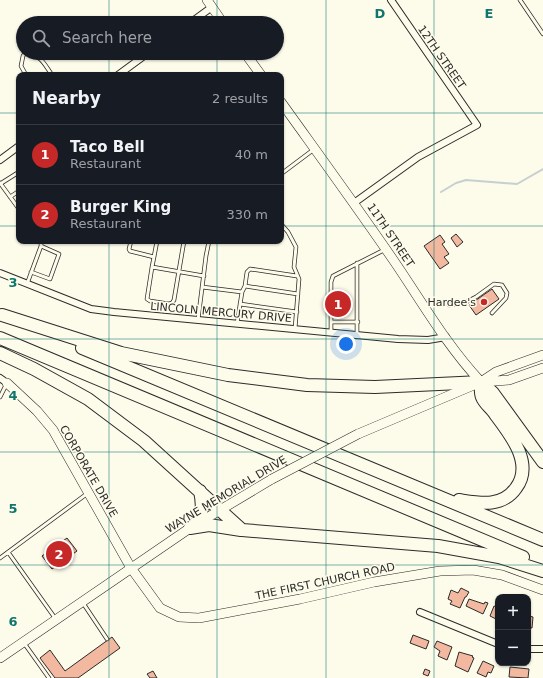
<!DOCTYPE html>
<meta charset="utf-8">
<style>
:root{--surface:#171b24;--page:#20242c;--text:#f1f3f6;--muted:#9ea1a6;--line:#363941;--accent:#c62828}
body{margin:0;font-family:"DejaVu Sans",sans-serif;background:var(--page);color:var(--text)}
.controls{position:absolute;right:12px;bottom:12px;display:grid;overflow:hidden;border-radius:8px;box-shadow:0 1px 3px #0004}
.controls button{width:36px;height:36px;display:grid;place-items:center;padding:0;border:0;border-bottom:1px solid var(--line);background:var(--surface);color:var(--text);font:20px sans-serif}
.you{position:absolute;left:346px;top:344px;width:14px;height:14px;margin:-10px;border:3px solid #fff;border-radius:50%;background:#1a73e8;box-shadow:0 0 0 6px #1a73e833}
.badge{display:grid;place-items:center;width:26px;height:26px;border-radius:50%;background:var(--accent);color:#fff;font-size:13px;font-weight:700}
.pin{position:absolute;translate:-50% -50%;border:2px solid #fff;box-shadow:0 1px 4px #0006}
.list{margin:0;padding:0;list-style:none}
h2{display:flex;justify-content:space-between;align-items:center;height:52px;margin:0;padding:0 16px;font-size:17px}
h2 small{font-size:13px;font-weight:400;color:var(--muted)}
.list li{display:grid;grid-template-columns:26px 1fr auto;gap:12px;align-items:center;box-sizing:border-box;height:60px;padding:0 16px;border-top:1px solid var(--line)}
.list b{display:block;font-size:15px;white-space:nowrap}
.list p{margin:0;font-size:13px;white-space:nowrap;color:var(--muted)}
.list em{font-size:13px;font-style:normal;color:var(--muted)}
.icon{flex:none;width:22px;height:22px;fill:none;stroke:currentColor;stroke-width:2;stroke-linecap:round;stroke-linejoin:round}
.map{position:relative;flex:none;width:543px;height:678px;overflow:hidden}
.search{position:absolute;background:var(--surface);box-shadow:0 1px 3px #0004;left:16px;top:16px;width:268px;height:44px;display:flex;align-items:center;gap:10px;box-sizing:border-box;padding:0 14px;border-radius:22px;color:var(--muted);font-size:15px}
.panel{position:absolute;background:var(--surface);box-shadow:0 1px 3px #0004;left:16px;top:72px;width:268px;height:172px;border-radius:8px}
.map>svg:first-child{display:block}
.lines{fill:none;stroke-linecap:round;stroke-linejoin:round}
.stream{stroke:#c7d0d0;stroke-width:2}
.building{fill:#f2b8a0;stroke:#2b2b2b}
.lane-casing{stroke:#2b2b2b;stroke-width:4.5}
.street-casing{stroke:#2b2b2b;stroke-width:8}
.secondary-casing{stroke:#2b2b2b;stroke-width:10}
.highway-casing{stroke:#2b2b2b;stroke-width:14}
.lane{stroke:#fdfbea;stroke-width:3}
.street{stroke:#fdfbea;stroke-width:6}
.secondary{stroke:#fdfbea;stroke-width:9}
.highway{stroke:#fdfbea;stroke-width:12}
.secondary-bridge-casing{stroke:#2b2b2b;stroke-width:10;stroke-linecap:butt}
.secondary-bridge{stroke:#fdfbea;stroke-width:9}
.grid{fill:none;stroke:#0f766e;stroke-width:1;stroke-opacity:0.55}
.poi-dot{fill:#c62828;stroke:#fdfbea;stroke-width:1.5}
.labels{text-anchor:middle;stroke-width:3;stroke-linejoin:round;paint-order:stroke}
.street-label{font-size:11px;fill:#2b2b2b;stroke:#fdfbea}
.poi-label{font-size:11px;fill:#2b2b2b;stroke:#fdfbea;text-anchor:end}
.grid-label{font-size:13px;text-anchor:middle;font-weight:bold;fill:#0f766e;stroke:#fdfbea;stroke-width:3;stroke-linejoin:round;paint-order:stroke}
</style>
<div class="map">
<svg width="543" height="678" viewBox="0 0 543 678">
<rect width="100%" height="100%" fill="#fdfbea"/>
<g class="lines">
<path class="stream" d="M441 192 456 183 466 180 517 184 543 169"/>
</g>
<path class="building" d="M456 234 463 242 457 247 451 238Z
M440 235 445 242 442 244 449 254 444 257 449 263 440 269 424 246Z
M492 289 499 299 476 315 469 305Z
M333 291H343V317H333Z
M67 538 77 551 52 569 42 556Z
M461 588 469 592 466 597H465L460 608 450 604 452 601 448 599 451 590 458 593Z
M469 599 484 604 485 602 488 603 483 614 466 606Z
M494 606 497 607 498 609V620L490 616Z
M529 616 533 617 532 628H528Z
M413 635 429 641 426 649 410 643Z
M112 637 120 648 78 678H55L40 658 50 650 65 671Z
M437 641 452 647 447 660 438 656 440 651 434 647Z
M459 652 473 656 472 657 474 658 468 672 455 666Z
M483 661 494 666 491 673 488 672 486 677 477 673Z
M510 667 529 669 528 678 509 677Z
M425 669 430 671 428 676 423 674Z
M153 671 157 678H150L147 674Z"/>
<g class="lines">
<defs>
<path id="lane" d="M520 0 543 34
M26 75 21 66 23 56 25 53C42 56 43 62 52 75
M281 174 313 150
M0 183 19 209
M0 184 19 172
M10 197 19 191
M19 224V226
M281 224 288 232 296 247 294 267 299 279 295 329
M131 241 129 249 130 251 154 257 152 267
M184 241 174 300 172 303 169 304 150 301 147 299 152 267 204 276
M154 257 157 241
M357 263V335
M31 272 50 279 59 254 41 246
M27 284 41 246V241
M245 286 298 294
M202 287 242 292
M240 304 297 312
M449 305 464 303 476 297 494 284 502 285 507 293 506 298 492 313
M198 320 206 256 209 241
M331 322H358
M237 324 242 292 245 286 247 272 250 269 297 276
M331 332V282L333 276 384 250
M0 397 6 385
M8 552 55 618
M0 558 88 493
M83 603 107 639
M24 643 49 678"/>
<path id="street" d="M190 23 212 7
M118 75 148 53
M0 160 19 146
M354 203 418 157 477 125 391 0
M0 273 91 309 114 312 398 339 428 340 446 337
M0 378 7 383
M420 612 498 644
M528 649H543"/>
<path id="secondary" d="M207 0 223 23
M245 53 261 75
M281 102C319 155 357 207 394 261 422 302 447 346 481 382
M482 382 509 380 543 368
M7 383 37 411 53 430 131 568 160 608 179 617 199 618 300 599 374 582 440 571 473 570 502 575 543 590
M358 434 481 382 496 372 543 355
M0 658 190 528 272 479"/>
<path id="highway" d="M2 315 121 353 228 375 307 385 375 387 481 382 493 393 543 462
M0 338 523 557
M82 348 543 540
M0 353 34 369 88 399 144 441 242 530 438 546 499 557 543 571
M459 500C479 503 502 508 516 488 534 464 511 435 495 414 492 409 484 403 482 397 480 393 481 386 481 382
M194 526C203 515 203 505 200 491
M190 528 209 525 241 530"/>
</defs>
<use href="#lane" class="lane-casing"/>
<use href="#street" class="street-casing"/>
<use href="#secondary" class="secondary-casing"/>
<use href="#highway" class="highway-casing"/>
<use href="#lane" class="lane"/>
<use href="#street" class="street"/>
<use href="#secondary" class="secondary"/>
<use href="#highway" class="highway"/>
<defs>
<path id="secondary-bridge" d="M272 479 358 434"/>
</defs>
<use href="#secondary-bridge" class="secondary-bridge-casing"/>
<use href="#secondary-bridge" class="secondary-bridge"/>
</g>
<path class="grid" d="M109 0V23M217 0V23M326 0V678M434 0V678M109 53V75M217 53V75M0 113H19M281 113H543M0 226H19M281 226H543M109 241V678M217 241V678M0 339H543M0 452H543M0 565H543"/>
<circle class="poi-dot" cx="484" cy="302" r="4"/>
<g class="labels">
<g class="street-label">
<text transform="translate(442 57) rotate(55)" y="4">12TH STREET</text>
<text transform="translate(391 235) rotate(56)" y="4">11TH STREET</text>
<text transform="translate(221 312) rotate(5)" y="4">LINCOLN MERCURY DRIVE</text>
<text transform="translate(89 471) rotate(60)" y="4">CORPORATE DRIVE</text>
<text transform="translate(226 494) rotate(-31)" y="4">WAYNE MEMORIAL DRIVE</text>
<text transform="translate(325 581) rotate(-12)" y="4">THE FIRST CHURCH ROAD</text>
</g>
<g class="poi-label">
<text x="476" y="306">Hardee's</text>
</g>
</g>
<g class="grid-label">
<text x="380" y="18">D</text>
<text x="489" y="18">E</text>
<text x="13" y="287">3</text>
<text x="13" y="400">4</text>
<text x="13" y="513">5</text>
<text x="13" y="626">6</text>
</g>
</svg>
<div class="controls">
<button>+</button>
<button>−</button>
</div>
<div class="you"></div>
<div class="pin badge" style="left:338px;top:304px">1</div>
<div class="pin badge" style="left:59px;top:554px">2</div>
<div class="search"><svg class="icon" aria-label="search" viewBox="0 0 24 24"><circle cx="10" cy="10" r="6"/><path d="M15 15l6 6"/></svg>Search here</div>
<section class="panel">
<h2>Nearby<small>2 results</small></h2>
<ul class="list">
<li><span class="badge">1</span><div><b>Taco Bell</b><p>Restaurant</p></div><em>40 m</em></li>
<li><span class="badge">2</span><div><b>Burger King</b><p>Restaurant</p></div><em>330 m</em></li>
</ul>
</section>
</div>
